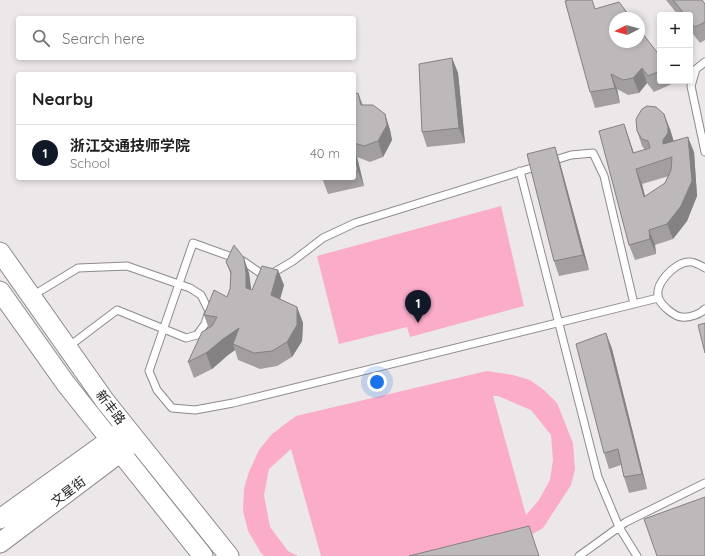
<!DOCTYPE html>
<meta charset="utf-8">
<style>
:root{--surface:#fff;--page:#f6f6f6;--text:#222;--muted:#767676;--line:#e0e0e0;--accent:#111827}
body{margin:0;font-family:Quicksand,"Noto Sans SC",sans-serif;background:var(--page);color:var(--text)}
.controls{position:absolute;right:12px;top:12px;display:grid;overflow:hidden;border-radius:4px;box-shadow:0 2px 6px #0003}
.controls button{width:36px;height:36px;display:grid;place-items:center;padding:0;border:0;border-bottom:1px solid var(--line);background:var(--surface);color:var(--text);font:20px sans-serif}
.compass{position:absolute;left:609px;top:12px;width:36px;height:36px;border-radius:50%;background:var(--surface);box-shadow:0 2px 6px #0003;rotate:264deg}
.you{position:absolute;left:377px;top:382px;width:14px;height:14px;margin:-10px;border:3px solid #fff;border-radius:50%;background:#1a73e8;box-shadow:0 0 0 6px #1a73e833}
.badge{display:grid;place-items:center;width:26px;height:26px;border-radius:50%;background:var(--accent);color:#fff;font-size:13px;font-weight:700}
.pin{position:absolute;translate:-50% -33px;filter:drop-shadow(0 1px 2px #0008)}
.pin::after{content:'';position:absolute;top:21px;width:14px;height:12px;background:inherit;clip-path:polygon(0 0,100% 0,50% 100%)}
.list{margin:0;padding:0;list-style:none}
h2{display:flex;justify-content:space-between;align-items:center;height:52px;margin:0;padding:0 16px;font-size:17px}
h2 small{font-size:13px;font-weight:400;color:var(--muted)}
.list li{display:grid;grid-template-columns:26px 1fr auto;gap:12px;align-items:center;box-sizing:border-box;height:56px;padding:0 16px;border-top:1px solid var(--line)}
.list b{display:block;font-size:15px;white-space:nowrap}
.list p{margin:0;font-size:13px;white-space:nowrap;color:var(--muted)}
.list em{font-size:13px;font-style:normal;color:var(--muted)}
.icon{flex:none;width:22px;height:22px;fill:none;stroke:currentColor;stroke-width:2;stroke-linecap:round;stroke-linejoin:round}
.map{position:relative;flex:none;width:705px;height:556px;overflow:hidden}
.search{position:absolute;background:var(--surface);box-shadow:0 2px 6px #0003;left:16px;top:16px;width:340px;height:44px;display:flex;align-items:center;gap:10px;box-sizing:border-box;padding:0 14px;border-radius:4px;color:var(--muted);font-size:15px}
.panel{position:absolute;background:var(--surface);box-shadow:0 2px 6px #0003;left:16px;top:72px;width:340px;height:108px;border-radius:4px}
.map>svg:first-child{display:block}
.green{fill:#fbacc8;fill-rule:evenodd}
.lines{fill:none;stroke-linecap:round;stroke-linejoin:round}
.lane-casing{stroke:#8f8a8c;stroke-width:9}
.secondary-casing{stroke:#8f8a8c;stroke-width:21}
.lane{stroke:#fff;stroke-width:7}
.secondary{stroke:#fff;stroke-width:19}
.wall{fill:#a39ea0;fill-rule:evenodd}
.shaded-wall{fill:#848182}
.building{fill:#bdb8ba;stroke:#848182;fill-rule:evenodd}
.labels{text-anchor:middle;stroke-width:3.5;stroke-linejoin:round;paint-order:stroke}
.street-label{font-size:13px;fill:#222020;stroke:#fff}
</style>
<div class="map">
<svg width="705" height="556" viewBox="0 0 705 556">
<rect width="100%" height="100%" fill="#ece7e8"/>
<path class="green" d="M501 206 524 306 410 337 407 327 339 344 317 256Z
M487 371 513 375 530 380 545 391 557 403 573 443 575 469 571 485 543 528 531 535 449 556H321L291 449 269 469 264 495 270 527 288 551 298 556H264L261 553 248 531 243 511 244 488 249 472 259 450 272 434 296 416ZM493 396H498L531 410 551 435 553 460 550 480 539 500 526 515Z"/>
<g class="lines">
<defs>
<path id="lane" d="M705 62 696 69 691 86 705 152
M552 161 571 155 593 153 604 176 634 304
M538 166 355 223 323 238 293 261 266 277 243 261 193 243 149 371 157 390 172 408 195 410 233 403 658 298
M520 171 598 477 619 527 637 556
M705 268C700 265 693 261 688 262 674 263 653 285 659 299 662 306 675 317 682 317 690 318 700 314 705 309
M32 296 78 268 127 266 190 288 201 295 209 311 205 324 197 335 186 338 117 310 68 347
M579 556 626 522 705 483"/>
<path id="secondary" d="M0 252 105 401 229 556
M0 291 66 384 203 556
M0 519 121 432
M0 543 130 445"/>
</defs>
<use href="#lane" class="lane-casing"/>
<use href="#secondary" class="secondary-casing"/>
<use href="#lane" class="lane"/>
<use href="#secondary" class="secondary"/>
</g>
<path class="wall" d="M666 0H702L705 4V40L700 43 690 30V15H678Z
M596 9 660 56V81H673L674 83 654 92 647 83 639 93 628 95 617 89 620 103 595 108 590 92Z
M452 58 458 73 465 143 427 147 422 132Z
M358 93 363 105 385 114 390 130 392 140 383 157 370 162 357 157 364 186 328 194 322 178H354V94Z
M624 124 634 153 645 150 642 146 637 131 670 129 673 141 694 152 697 196 687 221 673 239 655 245 656 254 635 260 629 245ZM669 176 665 183 645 196 642 184Z
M555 147 560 163 589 270 559 276 554 261Z
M226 262 249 273 251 290 284 285 280 299 297 307 303 323 302 341 292 357 277 366 260 369 238 360 235 350 228 355 212 369 194 378 188 362 209 329 204 315 227 297 230 289 231 275Z
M606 333 612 349 647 489 629 493 624 477 621 465 609 469 604 453Z"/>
<path class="shaded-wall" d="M452 58 458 73 465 143 459 128Z
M642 68 647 83 639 93 633 78Z
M611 74 617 89 620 103 615 88Z
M385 114 390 130 392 140 383 157 378 141Z
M664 114 670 129 674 142 668 155 669 159 663 144V140Z
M624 124 639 169 633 153Z
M688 137 694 152 697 196 687 221 673 239 667 224Z
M555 147 560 163 589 270 583 255Z
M354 149 357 157 364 186 358 171 354 153Z
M636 169 642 184 649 213 644 197Z
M649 230 655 245 656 254 650 239Z
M244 258 249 273 251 288V303L246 288Z
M278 270 284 285 277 310 271 295Z
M297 307 303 323 302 341 292 357 287 342Z
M239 328 233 344 235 350 228 355 212 369 206 353 223 339Z
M606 333 612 349 647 489 642 474Z"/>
<path class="building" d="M569 0H592L595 9 619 2 631 18H615V42H639V29L660 56V71L648 76 642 68 633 78 623 80 611 74 615 88 590 92 565 1Z
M673 0H702L705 4V22L695 27 690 22V15H685Z
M452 58 459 128 422 132 419 64Z
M358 93 361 105H373L385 114 387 125 378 141 364 146 354 143V94Z
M647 106 656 107 664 114 668 127V133L663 140V144L688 137 692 181 681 206 667 224 649 230 650 239 629 245 599 131 624 124 633 153 650 148 648 141 642 139 637 131 636 119 642 109ZM672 157 671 170 665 183 644 197 636 169Z
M555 147 583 255 554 261 527 154Z
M354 153 358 171H354Z
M234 245 244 258 246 273V288L252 290 262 266 278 270 271 295 297 307V325L287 342 272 351 254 353 233 344 239 328 223 339 206 353 188 362 202 332 212 326 217 317 204 315 214 290 227 297 230 289 231 272 226 262Z
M705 323V353L698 325Z
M606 333 642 474 624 477 618 449 604 453 576 344Z
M705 497V556H657L644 519Z
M529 526 539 556H409Z"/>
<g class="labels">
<g class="street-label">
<text transform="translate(111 407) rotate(53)" y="5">新丰路</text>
<text transform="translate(68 491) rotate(-37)" y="5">文星街</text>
</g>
</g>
</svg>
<div class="controls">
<button>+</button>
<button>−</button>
</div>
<svg class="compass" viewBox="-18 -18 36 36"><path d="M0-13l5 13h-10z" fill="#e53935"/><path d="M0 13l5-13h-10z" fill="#767676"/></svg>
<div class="you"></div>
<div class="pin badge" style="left:418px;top:323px">1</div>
<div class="search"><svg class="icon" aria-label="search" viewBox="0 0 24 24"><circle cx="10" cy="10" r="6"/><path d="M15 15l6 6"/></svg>Search here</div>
<section class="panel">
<h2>Nearby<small></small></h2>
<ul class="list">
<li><span class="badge">1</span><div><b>浙江交通技师学院</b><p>School</p></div><em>40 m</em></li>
</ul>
</section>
</div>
